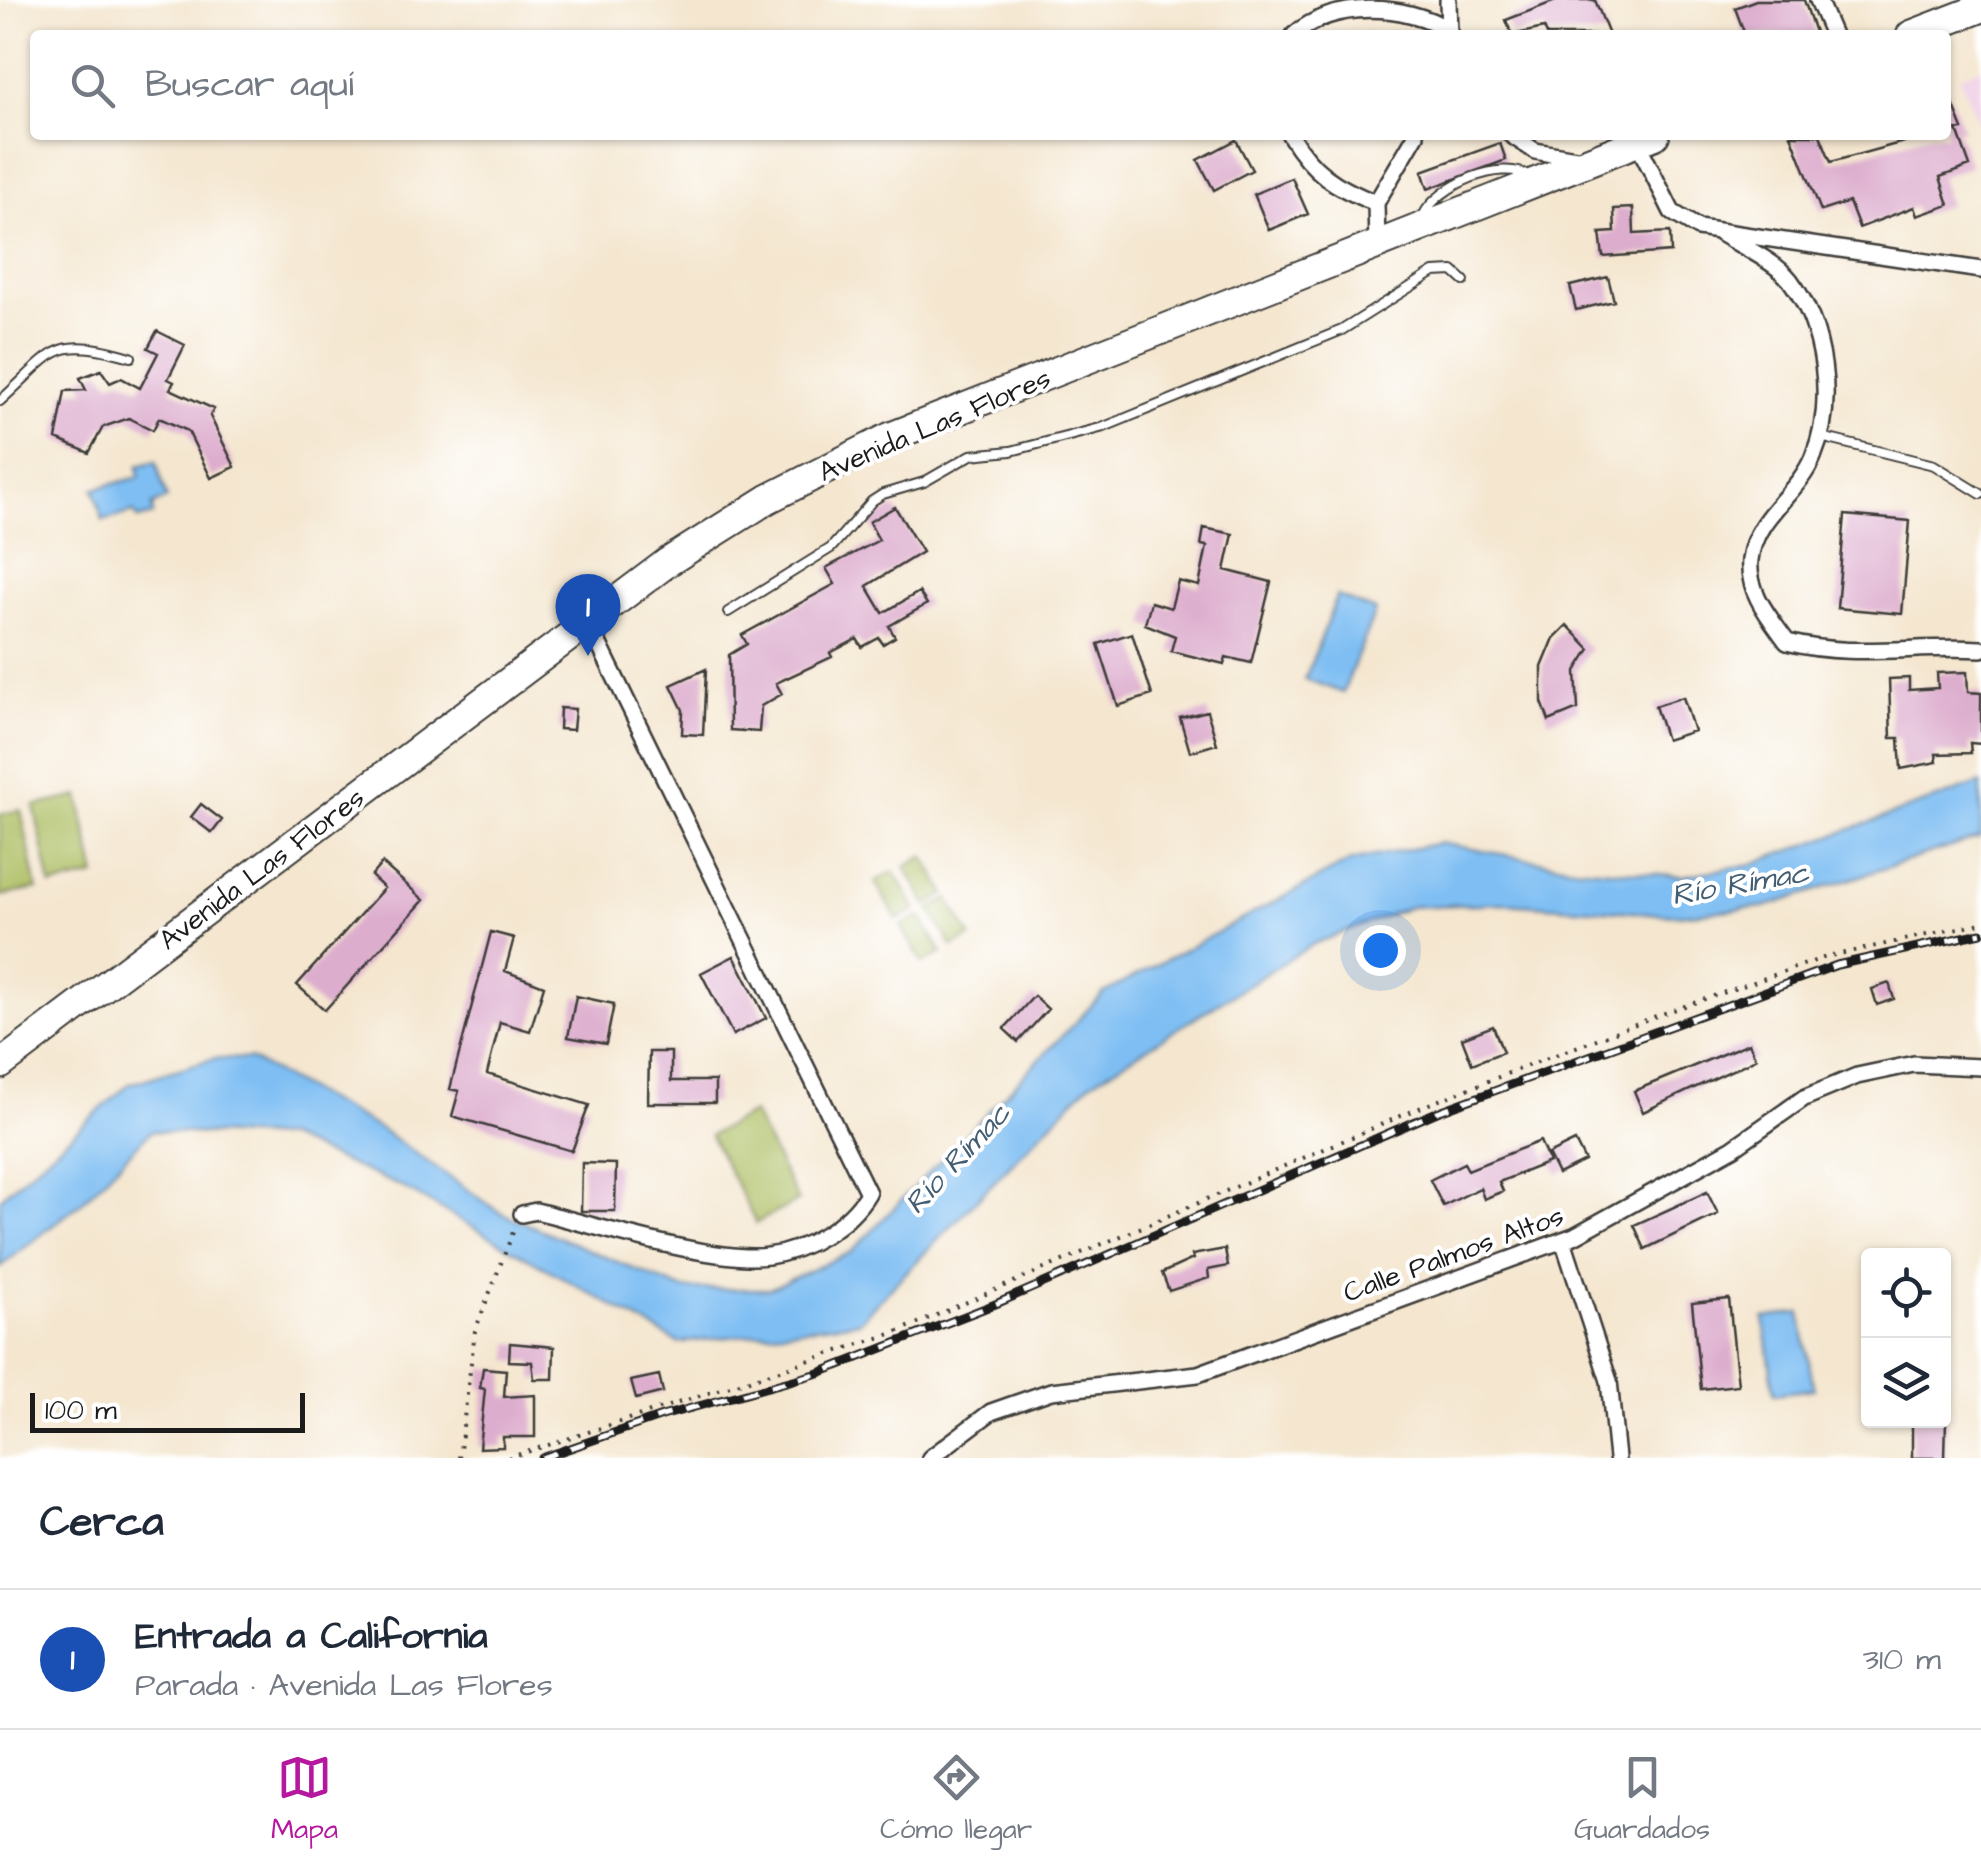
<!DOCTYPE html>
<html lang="es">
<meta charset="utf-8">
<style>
:root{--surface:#fff;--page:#f6f6f7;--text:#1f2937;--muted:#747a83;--line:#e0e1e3;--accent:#b5179e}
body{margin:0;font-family:"Architects Daughter",sans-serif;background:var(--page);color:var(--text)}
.controls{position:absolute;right:30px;bottom:30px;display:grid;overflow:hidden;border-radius:10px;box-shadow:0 2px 8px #0004}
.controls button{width:90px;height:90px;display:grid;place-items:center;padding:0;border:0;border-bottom:2px solid var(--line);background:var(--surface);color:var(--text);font:50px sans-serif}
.scale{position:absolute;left:30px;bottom:25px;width:275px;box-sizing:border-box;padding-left:10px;border:5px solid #1c1c1c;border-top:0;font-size:28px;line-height:35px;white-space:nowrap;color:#1c1c1c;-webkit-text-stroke:8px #fff;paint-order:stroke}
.you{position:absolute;left:1380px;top:950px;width:35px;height:35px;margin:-25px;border:8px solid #fff;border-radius:50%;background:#1a73e8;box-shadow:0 0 0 15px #1a73e833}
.badge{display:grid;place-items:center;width:65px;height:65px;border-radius:50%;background:var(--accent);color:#fff;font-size:32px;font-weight:700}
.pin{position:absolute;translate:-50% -82px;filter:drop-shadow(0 2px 5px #0008)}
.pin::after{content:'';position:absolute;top:52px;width:35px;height:30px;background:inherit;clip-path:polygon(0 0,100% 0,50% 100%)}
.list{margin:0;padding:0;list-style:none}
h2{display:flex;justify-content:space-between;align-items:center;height:130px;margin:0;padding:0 40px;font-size:42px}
h2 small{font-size:32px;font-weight:400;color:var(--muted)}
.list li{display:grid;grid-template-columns:65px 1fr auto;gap:30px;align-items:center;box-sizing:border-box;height:140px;padding:0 40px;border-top:2px solid var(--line)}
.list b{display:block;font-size:38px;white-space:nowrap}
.list p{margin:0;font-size:32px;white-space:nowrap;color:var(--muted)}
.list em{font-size:32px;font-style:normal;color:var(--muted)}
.icon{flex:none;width:55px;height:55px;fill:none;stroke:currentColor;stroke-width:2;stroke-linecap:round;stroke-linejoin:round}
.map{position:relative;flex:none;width:1981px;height:1458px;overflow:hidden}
.search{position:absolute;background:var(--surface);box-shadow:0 2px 8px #0004;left:30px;right:30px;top:30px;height:110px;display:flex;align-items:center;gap:25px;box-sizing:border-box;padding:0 35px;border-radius:10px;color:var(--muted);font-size:38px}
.sheet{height:270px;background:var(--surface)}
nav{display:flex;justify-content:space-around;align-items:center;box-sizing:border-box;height:140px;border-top:2px solid var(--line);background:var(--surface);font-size:28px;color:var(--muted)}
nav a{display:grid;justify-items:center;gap:5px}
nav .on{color:var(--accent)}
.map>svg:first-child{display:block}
.built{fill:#efd0e6}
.green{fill:#acbd60;stroke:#646c3e;stroke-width:2.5}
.water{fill:#7ebef3;stroke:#4d6d88;stroke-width:2.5}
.building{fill:#ddadce}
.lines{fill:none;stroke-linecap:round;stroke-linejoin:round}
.lane-casing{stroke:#3c3a37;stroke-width:12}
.street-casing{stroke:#3c3a37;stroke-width:20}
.highway-casing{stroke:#3c3a37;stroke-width:32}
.path{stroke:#3c3a37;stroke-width:4;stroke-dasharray:2.5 8;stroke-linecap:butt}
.lane{stroke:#fff;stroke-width:8}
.street{stroke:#fff;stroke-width:15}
.highway{stroke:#fff;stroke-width:28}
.rail-casing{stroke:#1c1c1c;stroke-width:9}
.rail{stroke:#fff;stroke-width:5;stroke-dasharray:15;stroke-linecap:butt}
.labels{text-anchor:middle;stroke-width:8;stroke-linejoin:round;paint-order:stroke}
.street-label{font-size:28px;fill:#1c1c1c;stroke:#fff}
.water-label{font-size:30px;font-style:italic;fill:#435d72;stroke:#fff}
</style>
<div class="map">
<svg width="1981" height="1458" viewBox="0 0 1981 1458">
<rect width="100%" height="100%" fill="#fff"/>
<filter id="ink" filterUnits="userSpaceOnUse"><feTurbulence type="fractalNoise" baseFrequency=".01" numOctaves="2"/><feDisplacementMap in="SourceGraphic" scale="20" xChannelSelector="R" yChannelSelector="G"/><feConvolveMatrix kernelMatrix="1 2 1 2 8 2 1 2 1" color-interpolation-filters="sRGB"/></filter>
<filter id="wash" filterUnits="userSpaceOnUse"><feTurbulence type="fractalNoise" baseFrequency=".0048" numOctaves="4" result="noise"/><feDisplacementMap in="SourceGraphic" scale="40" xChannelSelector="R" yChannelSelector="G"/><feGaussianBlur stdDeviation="2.25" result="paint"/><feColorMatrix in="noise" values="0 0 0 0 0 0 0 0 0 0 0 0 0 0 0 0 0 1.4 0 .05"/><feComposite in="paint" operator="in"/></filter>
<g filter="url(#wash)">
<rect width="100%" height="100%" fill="#f4e6cf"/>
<path class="built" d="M1981 67V129L1959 76Z"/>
<path class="green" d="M79 796 96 876 51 886 34 806Z
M21 810 37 889 0 896V814Z
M924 856 946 894 927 905 905 867Z
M894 871 916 909 897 920 875 882Z
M949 899 971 937 952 947 930 909Z
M920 916 942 953 923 964 901 926Z
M753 1113 798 1201 756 1223 710 1135Z"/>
<path class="water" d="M156 461 167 499 152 505 153 515 138 519 134 512 103 521 94 489 139 477 138 466Z
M1337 596 1375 611 1343 693 1305 679Z
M1981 783V837L1765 907 1676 915 1504 903 1410 907 1313 944 1089 1084 858 1322 679 1343 400 1186 287 1138 151 1131 81 1203 0 1267V1198L129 1084 215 1058 250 1059 382 1130 501 1213 682 1289H769L851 1252 1104 993 1351 861 1440 843 1574 867 1683 876 1752 864Z
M1800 1313 1814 1389 1774 1394 1764 1318Z"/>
<g id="blocks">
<path class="building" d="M1558 0H1595L1609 35H1547L1544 28 1512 35 1506 20Z
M1756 0H1804L1816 35H1745L1735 8Z
M1946 87 1963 129 1957 130 1970 166 1940 177 1949 205 1917 216 1914 207 1859 228 1849 202 1821 211 1791 135H1820L1831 162 1929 135H1946Z
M1236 140 1252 170 1214 190 1198 160Z
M1500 143 1506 160 1428 189 1422 171Z
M1292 178 1308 214 1269 230 1254 194Z
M1633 208 1634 234 1670 232 1671 252 1603 257 1600 233 1615 232 1614 209Z
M1608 277 1614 301 1576 310 1570 286Z
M157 331 185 345 168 379 174 382 170 389 214 409 210 416 235 467 211 478 188 431 159 418 153 430 129 418 103 427 89 453 56 439 65 391 86 390 80 378 101 370 110 383 121 378 140 388 158 353 148 348Z
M895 507 922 552 867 586 883 613 919 592 927 604 889 626 895 637 883 644 879 638 862 647 857 639 830 653 832 657 776 683 782 694 761 706 759 732 730 730 729 655 747 644 742 635 835 584 826 568 879 540 869 522Z
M1845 515 1910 521 1902 614 1837 608Z
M1204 528 1233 534 1225 570 1271 582 1251 663 1226 657 1224 664 1171 651 1175 636 1145 624 1151 602 1171 608 1178 581 1199 586 1207 546 1201 545Z
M1567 625 1590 649 1576 671 1578 709 1549 721 1542 702V667L1554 638Z
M1132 633 1152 695 1118 706 1098 644Z
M706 669 703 735 682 734 683 710 671 685Z
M1967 672 1968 692 1981 693V744L1970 743 1971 753 1936 754 1937 762 1901 769 1899 738H1891L1889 679 1909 678V690L1938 688 1937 673Z
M1683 697 1694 731 1666 740 1655 706Z
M560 708 575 709 573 730 559 729Z
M1207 711 1217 744 1190 752 1180 718Z
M201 804 222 820 212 833 191 817Z
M382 863 424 900 325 1010 297 985 384 888 371 876Z
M491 932 514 938 505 971 544 986 530 1031 500 1022 487 1074 589 1105 572 1151 452 1116 459 1091 450 1089Z
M734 956 766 1018 733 1035 701 973Z
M1889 983 1894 999 1877 1005 1872 989Z
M576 996 614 1004 606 1044 568 1037Z
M1034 996 1048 1009 1018 1042 1004 1029Z
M1493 1026 1503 1052 1472 1064 1462 1038Z
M1749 1043 1756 1059 1643 1112 1634 1091Z
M649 1052H671V1081H715V1103H648Z
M1540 1141 1549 1162 1499 1182 1503 1191 1484 1199 1480 1188 1443 1206 1430 1180 1464 1163 1468 1170Z
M1575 1141 1585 1161 1558 1174 1548 1154Z
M582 1163 616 1164 615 1211H581Z
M1707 1192 1718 1214 1645 1249 1634 1225Z
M1225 1249 1228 1266 1208 1270 1209 1278 1169 1291 1162 1273 1193 1259 1192 1255Z
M1729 1299 1738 1385 1701 1389 1692 1303Z
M510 1343 554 1347 553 1379H534L532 1362 509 1361Z
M483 1368 506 1370 504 1397 535 1395V1437H503V1447L479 1448 485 1389 480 1388Z
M659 1375 663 1392 636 1399 631 1381Z
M1912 1420H1946L1945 1458H1912Z"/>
</g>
</g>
<g filter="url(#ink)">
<use href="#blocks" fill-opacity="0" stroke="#3c3a37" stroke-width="2.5"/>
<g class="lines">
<defs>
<path id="lane" d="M1423 216C1437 186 1502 157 1530 177
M0 401C57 350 52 335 131 357
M1817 436 1934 465 1981 494
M728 612 831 548 872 501 883 494 924 482 971 455 1011 451 1104 427 1342 330 1434 272 1453 271 1464 281"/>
<path id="street" d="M1448 0 1449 35
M1818 0 1833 35
M1294 35C1333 0 1405 3 1449 30
M1290 135C1312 172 1336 188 1376 203
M1511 135 1535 151 1582 159
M1637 142 1672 212 1698 228 1981 270
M1720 233C1741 246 1775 261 1790 280 1825 327 1836 402 1813 457 1797 496 1755 515 1750 560 1747 592 1770 618 1787 642 1852 659 1915 645 1981 649
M1377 245 1376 203 1416 135
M522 1214 536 1211C590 1224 718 1264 768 1256 806 1251 849 1225 868 1193L588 622
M1563 1240 1609 1381 1617 1458
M930 1458 991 1412 1051 1391 1198 1374 1574 1236 1733 1148 1804 1098 1857 1076 1914 1064 1981 1067"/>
<path id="highway" d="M1911 35 1981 8
M0 1065 668 562 768 499 890 437 1655 135"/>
</defs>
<use href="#lane" class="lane-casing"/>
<use href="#street" class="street-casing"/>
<use href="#highway" class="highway-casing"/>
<path class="path" d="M459 1458 475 1331 515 1227
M508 1458 897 1332 1429 1104 1656 1016 1826 957 1981 923"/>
<use href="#lane" class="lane"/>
<use href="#street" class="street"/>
<use href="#highway" class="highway"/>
<defs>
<path id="rail" d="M542 1458 662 1416 819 1373 998 1303 1437 1112 1837 965 1981 933"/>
</defs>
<use href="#rail" class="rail-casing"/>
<use href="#rail" class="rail"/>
</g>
</g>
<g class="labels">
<g class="street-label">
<text transform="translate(934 424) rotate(-23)" y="10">Avenida Las Flores</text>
<text transform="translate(261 868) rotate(-37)" y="10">Avenida Las Flores</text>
<text transform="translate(1453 1253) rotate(-20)" y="10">Calle Palmos Altos</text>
</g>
<g class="water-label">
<text transform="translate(1740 883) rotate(-10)" y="10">Río Rímac</text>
<text transform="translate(957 1158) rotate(-47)" y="10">Río Rímac</text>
</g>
</g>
</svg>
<div class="controls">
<button><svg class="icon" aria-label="locate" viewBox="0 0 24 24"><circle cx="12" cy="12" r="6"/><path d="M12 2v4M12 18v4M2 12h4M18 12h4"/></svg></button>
<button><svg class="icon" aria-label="layers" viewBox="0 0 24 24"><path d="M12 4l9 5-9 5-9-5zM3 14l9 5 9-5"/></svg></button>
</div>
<div class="scale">100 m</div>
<div class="you"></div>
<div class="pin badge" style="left:588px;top:656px;background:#1a4fb4">1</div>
<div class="search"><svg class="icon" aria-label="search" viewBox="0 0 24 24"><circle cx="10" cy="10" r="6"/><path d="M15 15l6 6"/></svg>Buscar aquí</div>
</div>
<section class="sheet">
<h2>Cerca<small></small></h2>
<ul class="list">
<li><span class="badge" style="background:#1a4fb4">1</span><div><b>Entrada a California</b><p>Parada · Avenida Las Flores</p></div><em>310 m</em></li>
</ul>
</section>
<nav>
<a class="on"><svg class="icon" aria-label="map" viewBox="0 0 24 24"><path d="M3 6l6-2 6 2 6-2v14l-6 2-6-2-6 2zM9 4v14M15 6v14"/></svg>Mapa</a>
<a><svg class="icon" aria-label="directions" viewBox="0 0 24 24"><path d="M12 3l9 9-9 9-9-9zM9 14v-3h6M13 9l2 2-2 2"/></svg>Cómo llegar</a>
<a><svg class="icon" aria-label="saved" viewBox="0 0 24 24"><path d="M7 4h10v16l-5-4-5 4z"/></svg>Guardados</a>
</nav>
